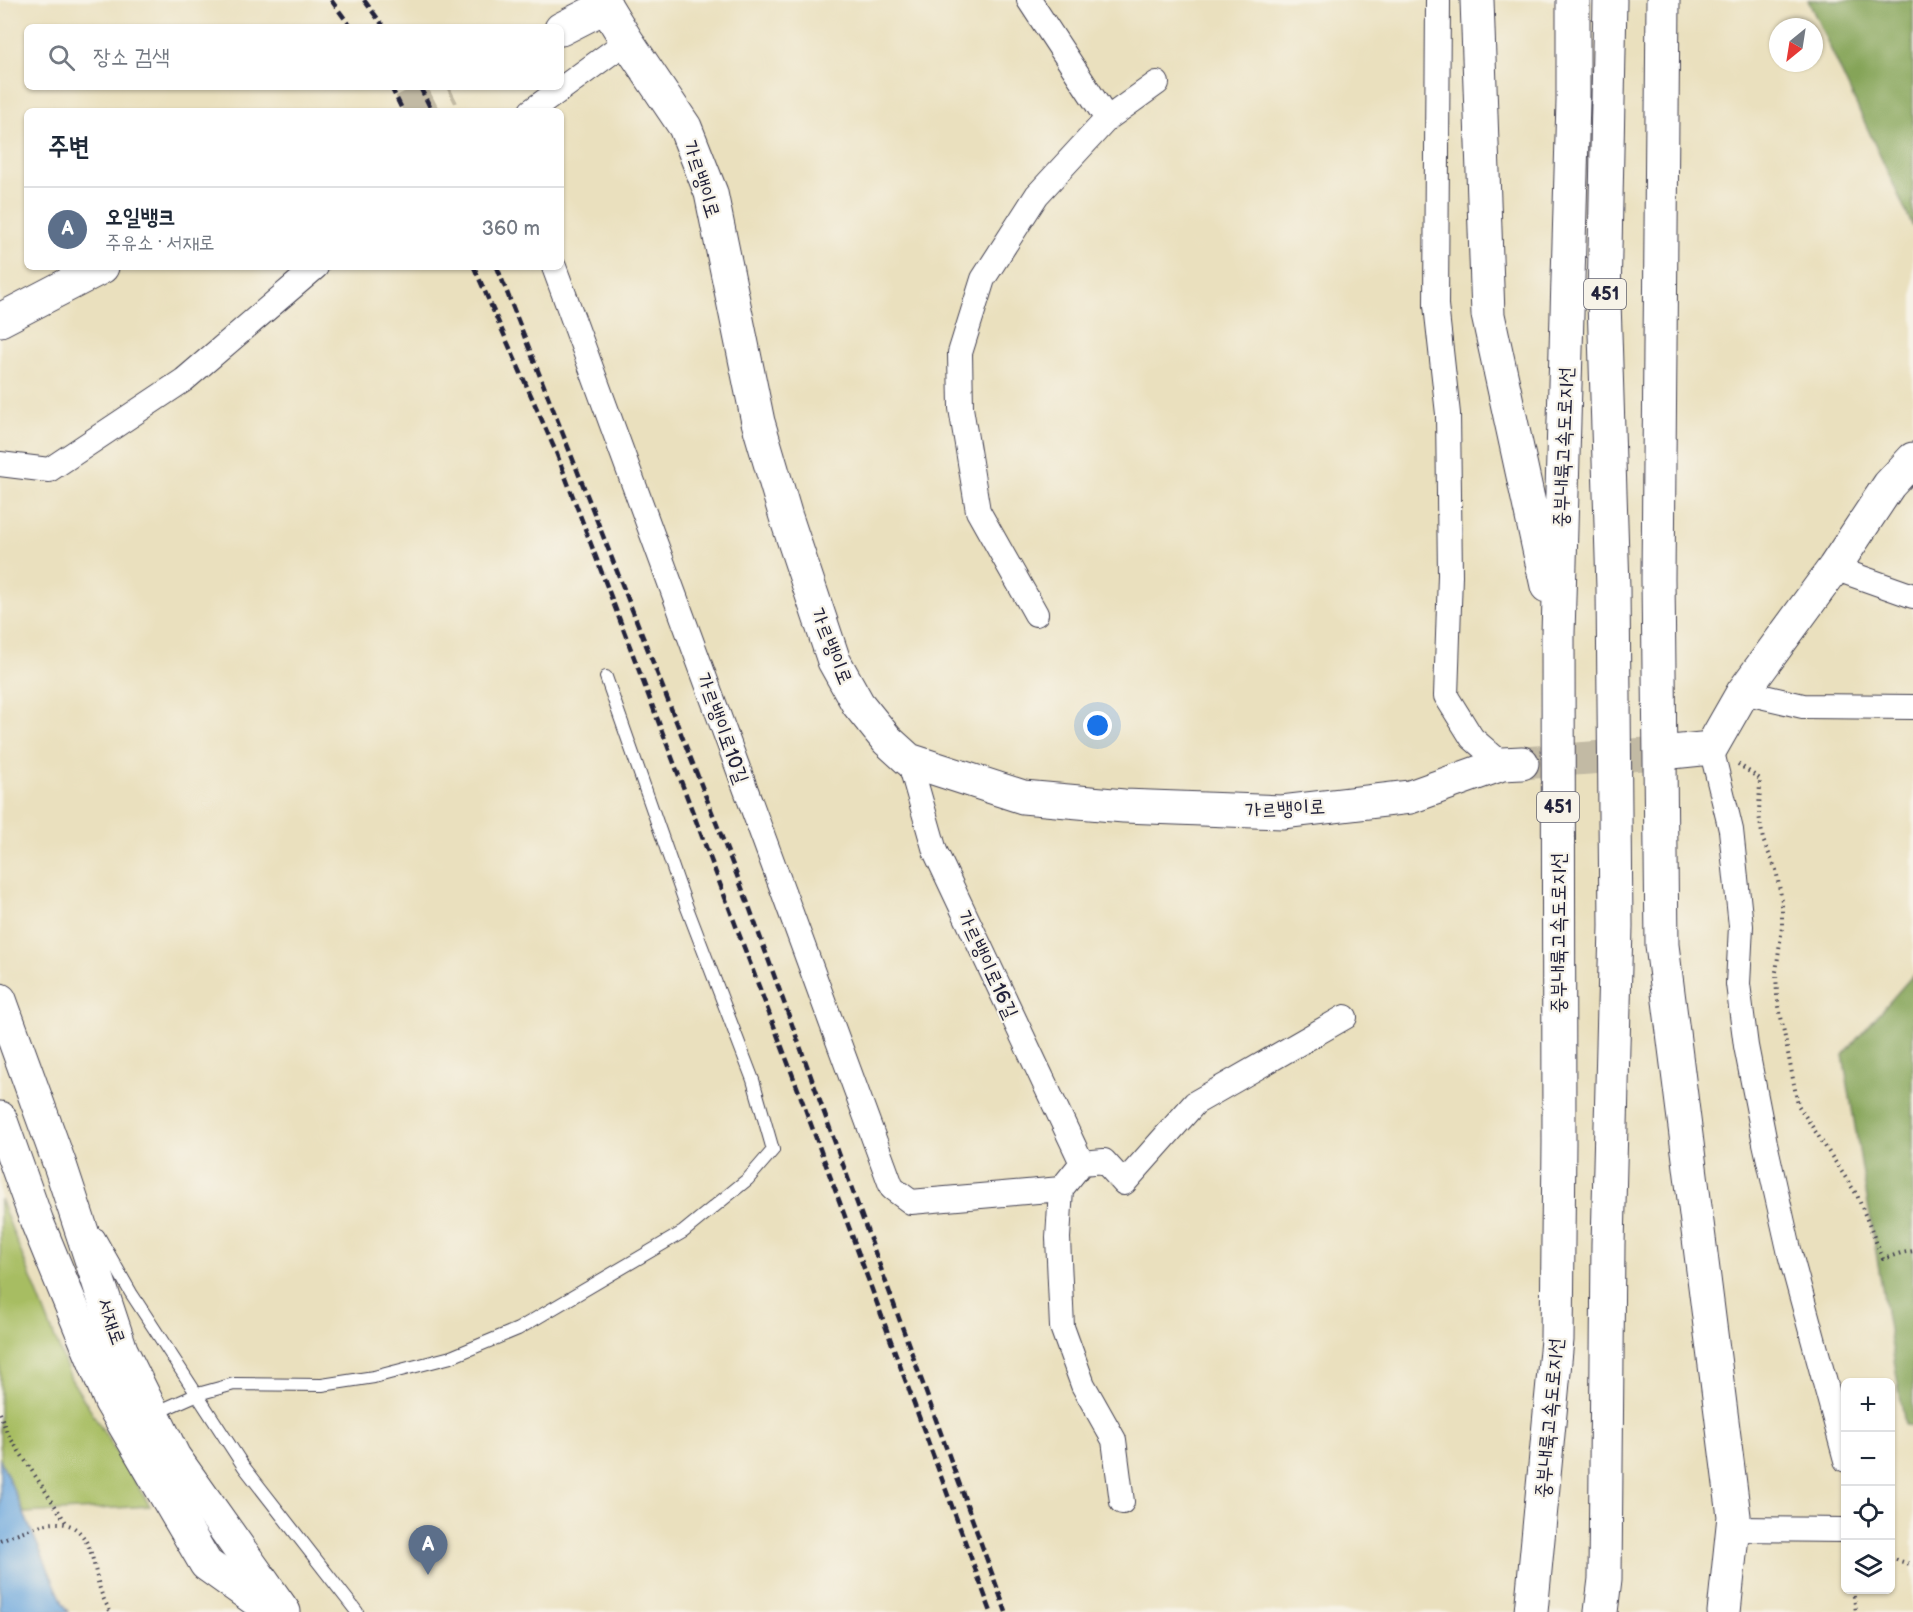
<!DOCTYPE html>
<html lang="ko">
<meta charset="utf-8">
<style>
:root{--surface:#fff;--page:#f6f6f7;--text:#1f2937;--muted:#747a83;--line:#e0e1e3;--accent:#b45309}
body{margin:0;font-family:"Balsamiq Sans","Poor Story",sans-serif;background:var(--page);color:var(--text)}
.controls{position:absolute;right:18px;bottom:18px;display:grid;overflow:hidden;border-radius:9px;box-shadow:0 2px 4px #0004}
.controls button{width:54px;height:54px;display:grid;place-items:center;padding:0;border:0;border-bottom:2px solid var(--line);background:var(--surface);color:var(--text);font:30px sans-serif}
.compass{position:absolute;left:1769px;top:18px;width:54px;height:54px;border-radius:50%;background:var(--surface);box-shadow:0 2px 4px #0004;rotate:210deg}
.you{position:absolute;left:1098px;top:726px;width:21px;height:21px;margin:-15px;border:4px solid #fff;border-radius:50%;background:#1a73e8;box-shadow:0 0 0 9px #1a73e833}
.badge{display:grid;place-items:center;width:39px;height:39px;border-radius:50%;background:var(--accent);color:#fff;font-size:20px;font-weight:700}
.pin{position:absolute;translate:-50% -50px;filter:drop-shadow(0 2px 3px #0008)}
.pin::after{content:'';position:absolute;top:32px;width:21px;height:18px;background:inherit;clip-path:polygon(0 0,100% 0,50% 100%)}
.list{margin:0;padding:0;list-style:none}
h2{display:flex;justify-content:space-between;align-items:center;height:78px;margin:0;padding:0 24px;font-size:26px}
h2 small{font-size:20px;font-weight:400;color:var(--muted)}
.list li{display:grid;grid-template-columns:39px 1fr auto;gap:18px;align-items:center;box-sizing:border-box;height:84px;padding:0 24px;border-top:2px solid var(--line)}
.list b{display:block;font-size:22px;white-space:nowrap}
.list p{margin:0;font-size:20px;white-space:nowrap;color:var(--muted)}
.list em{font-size:20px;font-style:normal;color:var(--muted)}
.icon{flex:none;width:33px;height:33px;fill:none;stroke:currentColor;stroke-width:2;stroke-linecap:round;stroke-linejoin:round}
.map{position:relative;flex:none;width:1913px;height:1612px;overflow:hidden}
.search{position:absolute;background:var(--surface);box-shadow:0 2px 4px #0004;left:24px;top:24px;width:540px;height:66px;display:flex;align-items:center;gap:15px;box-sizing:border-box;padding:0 21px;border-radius:9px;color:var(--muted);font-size:22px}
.panel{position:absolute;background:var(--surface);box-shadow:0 2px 4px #0004;left:24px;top:108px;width:540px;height:162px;border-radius:9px}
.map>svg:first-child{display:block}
.green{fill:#a7bd62;stroke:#64704e;stroke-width:1.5}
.forest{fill:#85a458;stroke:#54634a;stroke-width:1.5}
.water{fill:#6da8de;stroke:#48658c;stroke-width:1.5}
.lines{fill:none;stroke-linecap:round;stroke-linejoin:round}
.secondary-tunnel{stroke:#c2baa4;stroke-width:33;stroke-dasharray:33 16;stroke-linecap:butt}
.lane-casing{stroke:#403e4f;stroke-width:14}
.street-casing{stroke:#403e4f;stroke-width:26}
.secondary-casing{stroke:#403e4f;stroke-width:35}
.highway-casing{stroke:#403e4f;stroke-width:35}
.path{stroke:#403e4f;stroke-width:4;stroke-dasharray:1.5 4.5;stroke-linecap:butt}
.lane{stroke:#fff;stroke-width:12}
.street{stroke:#fff;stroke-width:24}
.secondary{stroke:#fff;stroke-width:33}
.highway{stroke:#fff;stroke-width:33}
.rail{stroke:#22223b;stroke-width:4.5;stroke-dasharray:9 4.5;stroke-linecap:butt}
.labels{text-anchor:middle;stroke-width:4.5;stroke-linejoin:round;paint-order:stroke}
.shield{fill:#f7f3e8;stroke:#62616f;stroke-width:1.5}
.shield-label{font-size:18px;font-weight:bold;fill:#22223b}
.street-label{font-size:20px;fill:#22223b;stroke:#f7f3e8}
</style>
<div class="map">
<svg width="1913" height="1612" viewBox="0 0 1913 1612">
<rect width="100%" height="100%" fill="#f7f3e8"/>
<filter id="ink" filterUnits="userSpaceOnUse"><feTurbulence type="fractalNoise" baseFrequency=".0167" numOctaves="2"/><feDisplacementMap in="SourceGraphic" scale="12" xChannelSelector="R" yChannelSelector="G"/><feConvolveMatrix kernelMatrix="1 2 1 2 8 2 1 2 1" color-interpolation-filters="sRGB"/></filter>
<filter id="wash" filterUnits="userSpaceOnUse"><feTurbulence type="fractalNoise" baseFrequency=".008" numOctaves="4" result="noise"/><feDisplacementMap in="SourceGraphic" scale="24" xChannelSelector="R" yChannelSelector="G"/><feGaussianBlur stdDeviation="1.35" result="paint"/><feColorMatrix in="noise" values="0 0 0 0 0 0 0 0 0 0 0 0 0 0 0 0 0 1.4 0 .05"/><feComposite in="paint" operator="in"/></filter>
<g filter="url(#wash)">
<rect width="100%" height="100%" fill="#eae0be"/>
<path class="green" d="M0 1199 71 1379 150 1506 24 1513 0 1459Z"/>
<path class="forest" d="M1808 0H1913V227Z
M1913 975V1426L1905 1425 1843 1055Z"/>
<path class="water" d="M0 1459 63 1603 69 1612H0Z"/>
</g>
<g filter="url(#ink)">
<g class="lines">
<path class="secondary-tunnel" d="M403 111 450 87
M1522 763 1672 752"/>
<defs>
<path id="lane" d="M98 1235 131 1293 244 1467 357 1612
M155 1413 198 1394 234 1384 322 1385 374 1377 451 1357 518 1329 683 1232 748 1179 773 1150 753 1080 686 905 606 677"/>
<path id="street" d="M1029 0 1107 119
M1438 0 1436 305 1448 414 1450 575 1446 696 1472 738 1502 764
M531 111 627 41
M554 267 892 1188 911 1202 1061 1189 1082 1163 935 851 909 760
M0 464 49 470 184 380 316 267
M1834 568 1913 596
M1036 614 978 511 961 408 960 353 983 279 1037 195 1107 119 1157 83
M1743 692 1803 706 1913 707
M1711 748 1731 830 1741 926 1738 984 1746 1046 1765 1143 1790 1254 1846 1460
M1082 1163 1104 1161 1124 1183 1195 1103 1345 1017
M1061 1189 1058 1238 1062 1327 1083 1385 1114 1440 1122 1502
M1733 1529 1846 1530"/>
<path id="secondary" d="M602 0 627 41 685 127 711 193 758 422 786 517 834 661 858 704 887 740 909 760 1023 797 1124 806 1282 812 1410 797 1502 764 1522 763
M561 29 606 6
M0 320 102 267
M1672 752 1711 748 1743 692 1834 568 1889 485 1913 459
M0 1000 61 1168 121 1350 174 1457 284 1612"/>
<path id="highway" d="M1477 0 1488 315 1547 586
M1663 0 1658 579 1662 945 1734 1516 1724 1612
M0 1118 37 1222 111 1402 206 1564 273 1612
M1531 1612 1557 1340 1559 1142 1558 634 1573 101V0
M1601 1612 1605 1579 1608 1245 1616 926 1613 588 1604 301 1610 0"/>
</defs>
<use href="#lane" class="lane-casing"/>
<use href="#street" class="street-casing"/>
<use href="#secondary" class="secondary-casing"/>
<use href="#highway" class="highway-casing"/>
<path class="path" d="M1738 764 1760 779 1759 815 1763 840 1776 870 1782 901V927L1776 972 1777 996 1798 1105 1857 1195 1883 1259 1901 1253 1913 1251
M0 1413 7 1433 67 1524
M0 1540C39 1526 78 1502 93 1560 98 1580 99 1594 111 1612
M1890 1558 1913 1565
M1853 1590 1856 1612"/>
<use href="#lane" class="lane"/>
<use href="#street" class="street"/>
<use href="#secondary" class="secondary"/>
<use href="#highway" class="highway"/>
<path class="rail" d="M331 0 351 27
M364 0 384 27
M391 87 403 111
M420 87 432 111
M474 267 556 452 799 1092 991 1612
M497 267 747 901 1006 1612"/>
</g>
</g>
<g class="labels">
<g class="shield">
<rect x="1584" y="279" width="42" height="30" rx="4.5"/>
<rect x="1537" y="792" width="42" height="30" rx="4.5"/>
</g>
<g class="shield-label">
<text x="1605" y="300">451</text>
<text x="1558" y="813">451</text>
</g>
<g class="street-label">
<text transform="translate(702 179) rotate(72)" y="7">가르뱅이로</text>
<text transform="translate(1563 447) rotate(-88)" y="7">중부내륙고속도로지선</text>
<text transform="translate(832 646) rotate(68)" y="7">가르뱅이로</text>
<text transform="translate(723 728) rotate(70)" y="7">가르뱅이로10길</text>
<text transform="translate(1285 808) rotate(-3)" y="7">가르뱅이로</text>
<text transform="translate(1558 933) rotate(-90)" y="7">중부내륙고속도로지선</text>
<text transform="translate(988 964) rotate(65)" y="7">가르뱅이로16길</text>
<text transform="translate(112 1321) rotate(71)" y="7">서재로</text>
<text transform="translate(1549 1418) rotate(-85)" y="7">중부내륙고속도로지선</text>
</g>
</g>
</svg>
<div class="controls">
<button>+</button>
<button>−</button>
<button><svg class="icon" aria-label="locate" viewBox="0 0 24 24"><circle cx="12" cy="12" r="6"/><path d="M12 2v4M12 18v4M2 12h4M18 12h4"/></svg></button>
<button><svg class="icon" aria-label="layers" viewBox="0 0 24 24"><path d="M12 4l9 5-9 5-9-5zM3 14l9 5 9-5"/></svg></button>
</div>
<svg class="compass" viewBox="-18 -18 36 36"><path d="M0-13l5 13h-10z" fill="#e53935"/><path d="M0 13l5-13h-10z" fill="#747a83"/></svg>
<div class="you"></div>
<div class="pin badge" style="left:428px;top:1575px;background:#5c6f8a">A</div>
<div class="search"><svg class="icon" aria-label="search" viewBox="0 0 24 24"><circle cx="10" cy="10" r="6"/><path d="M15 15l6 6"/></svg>장소 검색</div>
<section class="panel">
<h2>주변<small></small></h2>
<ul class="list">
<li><span class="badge" style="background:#5c6f8a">A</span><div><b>오일뱅크</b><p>주유소 · 서재로</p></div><em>360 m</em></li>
</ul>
</section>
</div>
